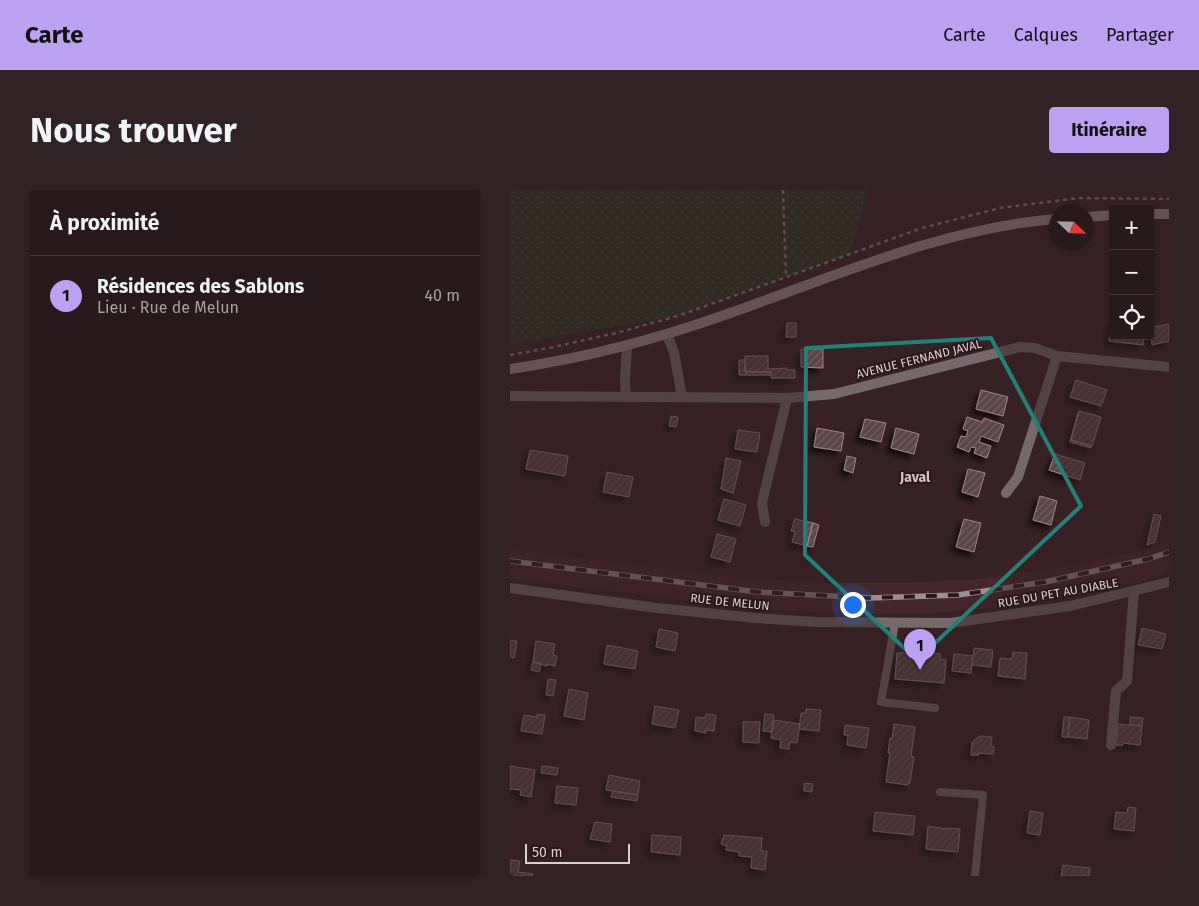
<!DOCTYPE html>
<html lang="fr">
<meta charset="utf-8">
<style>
:root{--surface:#28191c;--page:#302225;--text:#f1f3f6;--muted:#a5a0a3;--line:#44383b;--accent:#bca0f2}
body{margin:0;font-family:"Fira Sans",sans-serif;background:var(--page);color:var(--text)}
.controls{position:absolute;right:15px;top:15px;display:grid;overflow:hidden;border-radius:5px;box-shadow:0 1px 4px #0004}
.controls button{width:45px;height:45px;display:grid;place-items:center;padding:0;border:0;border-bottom:1px solid var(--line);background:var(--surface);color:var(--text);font:25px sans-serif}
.compass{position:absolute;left:539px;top:15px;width:45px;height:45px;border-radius:50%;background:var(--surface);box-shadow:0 1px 4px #0004;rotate:113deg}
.scale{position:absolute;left:15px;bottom:12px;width:105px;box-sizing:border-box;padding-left:5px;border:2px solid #ddcfd1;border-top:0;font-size:14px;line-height:18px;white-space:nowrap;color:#ddcfd1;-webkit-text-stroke:4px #2c181c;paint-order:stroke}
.you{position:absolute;left:342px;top:414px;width:18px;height:18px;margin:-12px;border:4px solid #fff;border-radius:50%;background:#1a73e8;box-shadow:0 0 0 8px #1a73e833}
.badge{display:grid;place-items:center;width:32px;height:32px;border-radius:50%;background:var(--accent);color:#111;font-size:16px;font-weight:700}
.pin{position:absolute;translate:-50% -41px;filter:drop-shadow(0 1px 2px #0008)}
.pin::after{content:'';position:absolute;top:26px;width:18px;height:15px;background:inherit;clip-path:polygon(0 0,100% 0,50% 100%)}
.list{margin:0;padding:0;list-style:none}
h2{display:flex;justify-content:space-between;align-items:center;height:65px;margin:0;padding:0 20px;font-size:21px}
h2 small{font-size:16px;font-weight:400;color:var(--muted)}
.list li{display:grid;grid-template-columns:32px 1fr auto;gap:15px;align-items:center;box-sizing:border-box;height:80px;padding:0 20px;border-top:1px solid var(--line)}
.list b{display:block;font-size:19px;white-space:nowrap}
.list p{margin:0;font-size:16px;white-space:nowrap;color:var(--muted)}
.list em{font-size:16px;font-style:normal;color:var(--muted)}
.icon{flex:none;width:28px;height:28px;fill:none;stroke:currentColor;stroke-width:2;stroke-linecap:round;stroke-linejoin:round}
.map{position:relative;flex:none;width:659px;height:686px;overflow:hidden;border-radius:5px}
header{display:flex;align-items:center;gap:30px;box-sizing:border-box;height:70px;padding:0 25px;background:var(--accent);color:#111}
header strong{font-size:24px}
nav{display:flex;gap:28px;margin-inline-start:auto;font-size:18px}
.intro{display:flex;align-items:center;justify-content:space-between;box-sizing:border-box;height:120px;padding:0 30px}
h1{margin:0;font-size:35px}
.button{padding:12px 22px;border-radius:5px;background:var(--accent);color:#111;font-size:18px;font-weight:700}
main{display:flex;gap:30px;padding:0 30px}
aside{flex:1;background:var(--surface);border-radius:5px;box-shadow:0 1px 4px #0004}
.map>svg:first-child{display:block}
.built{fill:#43272d}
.grass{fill:url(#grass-dots)}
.building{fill:url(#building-hatch);stroke:#9d8387;filter:url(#shadow)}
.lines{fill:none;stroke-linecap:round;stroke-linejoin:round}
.path{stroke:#8e7c7f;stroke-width:2.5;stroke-dasharray:4 4;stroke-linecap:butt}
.lane{stroke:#75696b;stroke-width:8}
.street{stroke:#75696b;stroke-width:10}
.secondary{stroke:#a08e91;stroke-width:10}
.rail-casing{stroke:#9f8f91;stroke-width:5.5}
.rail{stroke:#2c181c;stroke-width:4;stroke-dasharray:11;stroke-linecap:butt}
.marked{fill:none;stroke:#247f78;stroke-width:4;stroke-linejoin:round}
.labels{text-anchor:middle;stroke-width:4;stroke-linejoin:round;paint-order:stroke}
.street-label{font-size:12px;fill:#ddcfd1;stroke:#2c181c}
.neighbourhood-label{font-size:14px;font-weight:bold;fill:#d9bdc1;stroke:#2c181c}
</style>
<header>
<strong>Carte</strong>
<nav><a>Carte</a><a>Calques</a><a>Partager</a></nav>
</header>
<div class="intro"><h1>Nous trouver</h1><a class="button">Itinéraire</a></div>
<main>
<aside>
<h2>À proximité<small></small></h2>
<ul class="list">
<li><span class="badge">1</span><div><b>Résidences des Sablons</b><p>Lieu · Rue de Melun</p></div><em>40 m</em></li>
</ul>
</aside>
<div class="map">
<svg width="659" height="686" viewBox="0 0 659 686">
<defs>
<pattern id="grass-dots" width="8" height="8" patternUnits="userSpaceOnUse" patternTransform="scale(1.25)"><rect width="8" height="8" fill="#2b3623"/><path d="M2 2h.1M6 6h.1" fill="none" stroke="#495242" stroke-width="1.8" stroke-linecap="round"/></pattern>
<pattern id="building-hatch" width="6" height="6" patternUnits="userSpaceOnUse" patternTransform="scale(1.25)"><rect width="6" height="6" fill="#5c4549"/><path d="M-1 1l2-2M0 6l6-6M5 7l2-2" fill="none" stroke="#735f62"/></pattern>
<filter id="shadow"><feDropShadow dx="-4.5" dy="4.5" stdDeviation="2.5" flood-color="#0009"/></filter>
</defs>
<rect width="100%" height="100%" fill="#362125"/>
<path class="built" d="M659 352V383L635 390 556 407 483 418 412 424 325 423 250 419 0 389V359L230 388 311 393H388L468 389 555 377 643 358Z"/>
<path class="grass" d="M0 0H358L340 64 171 125 0 154Z"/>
<path class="building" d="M602 129 603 146H634L633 155 599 151Z
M277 133H286V147H276Z
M659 134V151L642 155 640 138Z
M291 159H313V178L291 177Z
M235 166H258V179L277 178V180H285V188H261V182H235Z
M229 170H235V182H261V185H229Z
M566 190 597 200 591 216 560 207Z
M471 200 498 207 493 226 466 219Z
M569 221 591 227 582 256 561 250Z
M568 223 561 250 581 256V258L560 252Z
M161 226 168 227 166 237 159 236Z
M457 227 472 232 474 228 494 235 488 252 471 246 469 252 481 256 477 268 464 263 466 258 461 257 459 262 447 257 451 246 456 247 458 241 453 239Z
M355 229 376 233 371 252 350 247Z
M307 238 334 243 331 261 304 257Z
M386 238 409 244 404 264 381 258Z
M228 240 250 243 247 262 225 259Z
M20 260 58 266 55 286 16 279Z
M545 264 575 273 570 290 539 280Z
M337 266 346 268 343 283 334 280Z
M216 268 231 271 223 303 211 299Z
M458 279 475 283 468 307 452 302Z
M97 282 123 287 119 307 93 302Z
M530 306 547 311 541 335 523 330Z
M214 309 236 315 230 336 208 330Z
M644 324 651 326 645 352 637 355Z
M285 329 303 333 297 356 282 352 285 342 281 341Z
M454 329 471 333 464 362 446 357Z
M303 333 309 335 303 357 297 356Z
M207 344 226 349 220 372 201 367Z
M632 438 656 444 652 459 628 455Z
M149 439 168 443 165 461 146 457Z
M0 450 7 451 4 468 0 467Z
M26 451 45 454 43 465 47 466 45 476 37 474V476L23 472Z
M97 455 128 461 125 479 94 474Z
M464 458 483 460 481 477 462 475Z
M410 462H420L430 464V469L436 470 434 493 385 489 387 463H400L399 470 403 471 404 466 409 467Z
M503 462 517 463 515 489 488 486 490 468 502 469Z
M444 464 463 466 461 483 442 481Z
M23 472 31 473 29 482 21 480Z
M38 489 46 490 43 506 36 505Z
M59 499 78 503 74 530 54 526Z
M145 516 169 520 165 538 142 534Z
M296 519 311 520 309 541 289 539 291 523H296Z
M27 524 35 525 32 544 11 541 14 525 27 527Z
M196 524 206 525 204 541 196 540V543L185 541 186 527 195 528Z
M255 524 264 525 262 542 253 541Z
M554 527H560L558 547H552Z
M560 527 579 530 577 549 558 547Z
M620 527 633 528 632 536 620 535Z
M263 530 290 534 287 553 280 552 279 559 270 558 271 550 261 548Z
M233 532H250L249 553 233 552Z
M384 534 405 537 401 566 404 567 400 593H398V595L376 592 380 563H378L380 548 382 549Z
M608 534 632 536 630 555 613 553V555H606Z
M335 535 359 538 356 558 337 555 338 545H334Z
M470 546 482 547 481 556 484 557 483 564 468 563 469 565H461L462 552Z
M0 576 25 580 21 607 10 605 11 600 0 599Z
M32 576 48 578 47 585 31 583Z
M99 585 130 591 128 605 96 600Z
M294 593 303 594 302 602 294 601Z
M47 596 68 598 66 615 45 613Z
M103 601 128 605 127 611 101 607Z
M618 617 626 618 624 641 604 639 606 622 617 623Z
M520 621 533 623 530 645 517 643Z
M365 622 405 626 403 645 363 641Z
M85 632 102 634 100 652 80 649Z
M418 636 437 639V638L450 639 448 662 416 659Z
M142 645 171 647 170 665 141 662Z
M214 645 252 648 251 661H257L255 680 241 678 242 667 229 666V662L216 660 217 656 211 654Z
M0 670 10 671 8 682 23 684V686H0Z
M553 675 580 678 579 686H551Z"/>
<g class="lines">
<path class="path" d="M273 0 276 87
M0 165 39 158 106 143 171 125 412 38 490 18 569 8 659 9"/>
<path class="lane" d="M385 433 371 512 425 518
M430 602 473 605 465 686"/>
<path class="street" d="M157 145 164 162 172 207
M0 206 277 208 324 204 510 157 525 158 547 166 659 177
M116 206 115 190 117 156
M496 303 508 287 547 166
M255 332 252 313 277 208
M0 398 147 418 245 428 306 432 440 433 560 416 659 392
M601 555 606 501 617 491 624 401"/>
<path class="secondary" d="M640 24H659
M576 27 603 25
M0 179C75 168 148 149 220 123 326 86 433 38 546 29"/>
<defs>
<path id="rail" d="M0 371 248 402 360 408 448 405 535 392 638 369 659 362"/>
</defs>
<use href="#rail" class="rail-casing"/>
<use href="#rail" class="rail"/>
</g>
<path d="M0 0H659V686H0ZM481 148 571 316 407 470 295 365 296 158Z" fill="#362125" fill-opacity=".55" fill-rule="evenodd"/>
<path class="marked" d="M481 148 571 316 407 470 295 365 296 158Z"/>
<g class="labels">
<g class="street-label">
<text transform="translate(409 169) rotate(-14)" y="4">AVENUE FERNAND JAVAL</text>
<text transform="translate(548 403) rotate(-10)" y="4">RUE DU PET AU DIABLE</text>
<text transform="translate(220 412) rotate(6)" y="4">RUE DE MELUN</text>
</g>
<g class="neighbourhood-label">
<text x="405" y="292">Javal</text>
</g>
</g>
</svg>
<div class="controls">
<button>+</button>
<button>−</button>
<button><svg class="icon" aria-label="locate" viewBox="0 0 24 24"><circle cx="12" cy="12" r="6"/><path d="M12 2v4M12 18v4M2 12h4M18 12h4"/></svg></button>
</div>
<svg class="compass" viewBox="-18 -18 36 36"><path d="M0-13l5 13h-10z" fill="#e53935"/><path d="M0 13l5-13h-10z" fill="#a5a0a3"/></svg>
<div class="scale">50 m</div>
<div class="you"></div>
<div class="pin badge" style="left:410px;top:480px">1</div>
</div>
</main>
